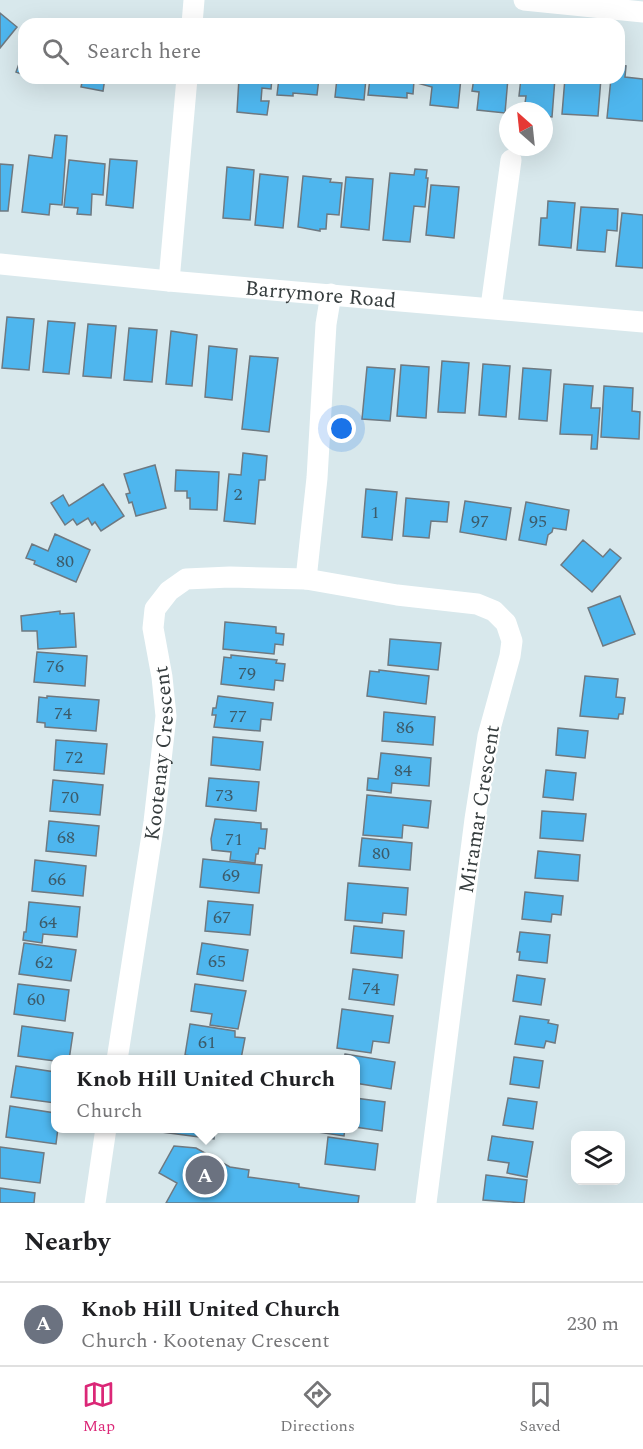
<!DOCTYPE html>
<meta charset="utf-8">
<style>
:root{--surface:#fff;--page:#f6f6f6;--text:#202124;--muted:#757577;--line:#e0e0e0;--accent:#db2777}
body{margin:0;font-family:Spectral,serif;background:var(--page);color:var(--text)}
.controls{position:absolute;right:18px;bottom:18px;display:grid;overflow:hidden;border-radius:12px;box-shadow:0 6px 24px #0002}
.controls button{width:54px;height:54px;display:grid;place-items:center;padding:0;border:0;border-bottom:2px solid var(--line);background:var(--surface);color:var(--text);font:30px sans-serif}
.compass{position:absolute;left:499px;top:102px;width:54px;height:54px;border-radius:50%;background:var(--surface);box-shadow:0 6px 24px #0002;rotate:333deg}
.you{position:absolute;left:342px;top:429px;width:21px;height:21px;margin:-15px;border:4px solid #fff;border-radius:50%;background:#1a73e8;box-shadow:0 0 0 9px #1a73e833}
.badge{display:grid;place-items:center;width:39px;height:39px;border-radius:50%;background:var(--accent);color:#fff;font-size:20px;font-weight:700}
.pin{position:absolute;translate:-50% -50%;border:3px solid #fff;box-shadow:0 2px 6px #0006}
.popup{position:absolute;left:51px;top:1055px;width:309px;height:78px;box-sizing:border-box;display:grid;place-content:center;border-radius:12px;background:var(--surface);filter:drop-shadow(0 2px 4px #0005);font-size:20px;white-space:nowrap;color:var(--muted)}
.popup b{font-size:22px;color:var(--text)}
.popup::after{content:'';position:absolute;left:50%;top:100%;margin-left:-12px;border:12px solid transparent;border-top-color:var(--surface)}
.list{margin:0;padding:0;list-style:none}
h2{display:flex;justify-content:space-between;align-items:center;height:78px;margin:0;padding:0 24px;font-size:26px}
h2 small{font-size:20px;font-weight:400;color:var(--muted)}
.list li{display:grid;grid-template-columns:39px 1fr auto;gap:18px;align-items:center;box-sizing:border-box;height:84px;padding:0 24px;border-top:2px solid var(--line)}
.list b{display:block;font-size:22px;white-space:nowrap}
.list p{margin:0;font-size:20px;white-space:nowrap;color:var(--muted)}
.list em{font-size:20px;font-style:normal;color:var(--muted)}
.icon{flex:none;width:33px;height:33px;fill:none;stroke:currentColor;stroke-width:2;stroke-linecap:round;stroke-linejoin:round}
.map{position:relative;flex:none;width:643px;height:1203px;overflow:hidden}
.search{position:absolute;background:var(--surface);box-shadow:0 6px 24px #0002;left:18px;right:18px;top:18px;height:66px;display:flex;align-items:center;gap:15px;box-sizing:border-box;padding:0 21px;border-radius:18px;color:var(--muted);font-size:22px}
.sheet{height:162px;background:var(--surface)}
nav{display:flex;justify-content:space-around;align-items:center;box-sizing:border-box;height:84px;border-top:2px solid var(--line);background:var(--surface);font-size:16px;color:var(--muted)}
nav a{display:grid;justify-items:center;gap:3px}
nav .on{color:var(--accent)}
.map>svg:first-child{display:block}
.building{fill:#4eb6ee;stroke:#6e7981;stroke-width:1.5}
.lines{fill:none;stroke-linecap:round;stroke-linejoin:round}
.minor{stroke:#fff;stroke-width:21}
.labels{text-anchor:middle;stroke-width:4.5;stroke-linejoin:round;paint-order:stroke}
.number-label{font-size:18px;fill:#3c5b6a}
.street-label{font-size:21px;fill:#363d3e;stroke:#fff}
</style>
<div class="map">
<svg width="643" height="1203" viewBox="0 0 643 1203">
<rect width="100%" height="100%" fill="#d8e8ec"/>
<path class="building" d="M0 13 17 27 0 48Z
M24 50V75L16 72Z
M619 65 626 66 625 77 643 79V121L607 118 611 78H619Z
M83 78H105L103 91 81 87Z
M239 78H272L271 89 262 88 261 101H269L267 115 237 112Z
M279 78H319L317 95 293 93V96L277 95Z
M335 78H366L364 100 335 97 337 78Z
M370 78H408V81H414L413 94 407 93V98L368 95Z
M417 78H461L458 108 430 105 432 87 417 83Z
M474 78H508L505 113 477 110 479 92 472 91Z
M521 78H555L552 117 544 116V111H524L526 96H519Z
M565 78H601L598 116 562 114Z
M55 135 67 136 62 205 50 204 49 215 22 212 29 155 52 158Z
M110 159 137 161 133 208 106 205Z
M69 160 105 164 103 195 92 194 91 215 77 214 78 208 64 207Z
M0 164 13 165 8 211H0Z
M227 167 254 170 250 220 223 218Z
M415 169 427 170 426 178H428L425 207 414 206 410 242 383 240 390 173 414 175Z
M260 174 288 177 283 228 255 225Z
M303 176 331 179 330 182 342 183 339 215 327 214 326 229H320V231L298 227Z
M346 177 373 179 369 230 341 227Z
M431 185 459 187 454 238 426 235Z
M548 201 575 203 571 248 539 245 541 218H547Z
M581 207 618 209 617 231 607 230 605 252 577 250Z
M622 213 643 215V268L616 266Z
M7 317 34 319 29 370 2 368Z
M48 321 75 323 69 374 43 372Z
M88 324 116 326 111 378 83 376Z
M129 328 157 330 152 382 124 380Z
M171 331 197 335 192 386 166 384Z
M209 346 237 349 232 400 205 397Z
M250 356 278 358 269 432 242 429Z
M442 361 469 363 465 413 438 412Z
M483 364 510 366 506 417 479 415Z
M401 365 429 367 426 418 397 416Z
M367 367 395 369 390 421 362 419Z
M523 368 551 370 547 421 519 419Z
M564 384 593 386 591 408H600L597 449H591L592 435 560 434Z
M604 386 633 388 632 411 640 412 639 439 601 437Z
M243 453 267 456 265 480H259L255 524 224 521 229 474 241 475Z
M155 465 166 508 136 516 132 502 129 503 126 494 130 493 124 474Z
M176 470 219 472 217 510 190 509V498H187V491H175Z
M103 484 124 516 101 531 95 522 92 525 88 518 77 525 73 519 65 525 51 503 63 495 69 506Z
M366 489 397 492 392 540 362 537Z
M406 498 449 502 447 522 431 521 429 538 403 536Z
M465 501 511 508 506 540 460 532Z
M526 502 569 510 566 530 553 528 552 532 548 535 546 545 519 540Z
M55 534 90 550 76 582 34 564 35 561 26 558 32 544 48 551Z
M583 540 603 557 610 549 621 558 592 592 561 565Z
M620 596 635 634 603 646 588 608Z
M60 611V614L74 613 76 647 38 649 37 631H22L21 616Z
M225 622 276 627V633L284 634 283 645 275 644 274 654 223 649Z
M390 639 441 643 438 670 388 665Z
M37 652 87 656 85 686 34 682Z
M231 655 277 660 276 663 285 664 283 681 275 680 274 690 221 684 224 657 231 658Z
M379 670 429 676 426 704 367 696 370 671 379 672Z
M585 676 618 679 616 697 625 698 623 714H619L618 719 580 716Z
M47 696 99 700 96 731 45 727V723L37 722 39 697 47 698Z
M218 696 273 703 271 720 261 719 260 731 214 727 216 715H212L213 708H216Z
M384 712 435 717 433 745 382 741Z
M558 728 588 731 585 758 556 755Z
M213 737 263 742 260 770 211 765Z
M56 740 107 744 104 774 54 770Z
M381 753 431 758 429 786 392 783 391 793 367 790 368 778 378 779Z
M546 770 576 773 573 800 543 797Z
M209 778 259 782 256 811 206 806Z
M53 780 103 785 100 815 50 811Z
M367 795 431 801 428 828 403 825 402 838 363 835Z
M542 811 586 814 583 841 540 838Z
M215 819 261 823V829H267L265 849 259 848 258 854H256L255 863 230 860 231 852 212 850 211 839Z
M49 821 99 826 96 856 46 851Z
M362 838 412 843 410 870 359 866Z
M538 851 580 855 578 881 535 878Z
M203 859 262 865 259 893 200 887Z
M35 860 86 866 83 896 32 891Z
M348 883 408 888 406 915 383 913 382 923 345 920Z
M525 892 563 896 561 915 552 914 551 922 522 919Z
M208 901 253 905 250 935 205 931Z
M29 902 80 907 77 937 43 934 42 943 23 940 24 932H26Z
M354 926 404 931 402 958 351 953Z
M520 932 550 935 547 963 519 960 520 952H517Z
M24 943 76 950 71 981 19 974Z
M202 943 248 950 243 981 197 974Z
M353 969 398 975 394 1005 349 999Z
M517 975 545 979 541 1005 513 1001Z
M18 984 69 990 65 1021 14 1014Z
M195 984 246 991 238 1029 210 1025 212 1014 191 1011Z
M342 1009 393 1016 389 1043 373 1041 371 1053 337 1048Z
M520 1016 549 1020 548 1023 558 1025 555 1043 546 1041 544 1048 515 1044Z
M190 1024 235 1031V1037L245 1038 241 1059 231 1058V1060H213L185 1055Z
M22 1026 73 1033 69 1060 55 1061 18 1056Z
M345 1054 395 1062 391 1089 355 1083V1060H344Z
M514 1057 543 1061 539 1088 510 1084Z
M16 1066 55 1072V1103L11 1097Z
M355 1098 385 1102 382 1131 355 1127Z
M508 1098 537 1102 533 1129 503 1125Z
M10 1106 55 1113V1128H58L56 1144 6 1137Z
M163 1128H215L214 1139 162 1132Z
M318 1128H345L344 1136 317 1132Z
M492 1136 533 1142 527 1177 507 1173 509 1163 488 1160Z
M328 1137 378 1144 375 1170 325 1164Z
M174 1146 196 1148 230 1167 249 1170 248 1177 299 1184V1187L359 1196 358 1203H166L177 1183 159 1173Z
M0 1147 44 1153 40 1183 0 1178Z
M486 1175 527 1180 524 1203 483 1200Z
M0 1188 35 1193 34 1203H0Z"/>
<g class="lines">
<g class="minor">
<path d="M524 0 643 12"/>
<path d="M192 24 194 0"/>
<path id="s1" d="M0 264 169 281 643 322"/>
<path d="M169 281 187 78"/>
<path d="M491 307 511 160"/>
<path d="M306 579 317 478 326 324 331 294"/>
<path id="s2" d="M117 1060 154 822 166 716 162 677 153 628 155 609 169 591 186 579 230 577 306 579 397 595 477 604 494 611 506 623 512 641 510 656 488 736 475 819 426 1203"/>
<path d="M95 1203 106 1128"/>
</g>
</g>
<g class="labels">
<g class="number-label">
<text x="238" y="500">2</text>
<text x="375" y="518">1</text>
<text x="480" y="527">97</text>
<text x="538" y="527">95</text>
<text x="65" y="567">80</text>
<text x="55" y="672">76</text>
<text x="247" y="679">79</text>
<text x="63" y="719">74</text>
<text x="238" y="722">77</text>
<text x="405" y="733">86</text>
<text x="74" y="763">72</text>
<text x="403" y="776">84</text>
<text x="224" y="801">73</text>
<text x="70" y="803">70</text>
<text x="66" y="843">68</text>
<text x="234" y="845">71</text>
<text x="381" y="859">80</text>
<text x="231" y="881">69</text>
<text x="57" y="885">66</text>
<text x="222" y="923">67</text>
<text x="48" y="928">64</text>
<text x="217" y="967">65</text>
<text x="44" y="968">62</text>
<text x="371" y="994">74</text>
<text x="36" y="1005">60</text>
<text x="207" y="1048">61</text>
</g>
<g class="street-label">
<text dy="7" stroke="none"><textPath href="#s1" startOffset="322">Barrymore Road</textPath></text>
<text dy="7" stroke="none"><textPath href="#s2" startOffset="310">Kootenay Crescent</textPath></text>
<text transform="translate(479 809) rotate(-81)" y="7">Miramar Crescent</text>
</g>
</g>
</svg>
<div class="controls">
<button><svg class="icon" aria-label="layers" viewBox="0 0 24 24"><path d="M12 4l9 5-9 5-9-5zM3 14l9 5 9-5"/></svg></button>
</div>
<svg class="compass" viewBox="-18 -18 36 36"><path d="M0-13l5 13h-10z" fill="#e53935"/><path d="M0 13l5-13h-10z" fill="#757577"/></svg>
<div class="you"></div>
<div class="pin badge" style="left:205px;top:1175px;background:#6b7280">A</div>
<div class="popup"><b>Knob Hill United Church</b>Church</div>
<div class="search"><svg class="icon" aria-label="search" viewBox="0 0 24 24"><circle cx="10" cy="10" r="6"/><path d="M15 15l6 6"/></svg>Search here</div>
</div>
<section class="sheet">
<h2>Nearby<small></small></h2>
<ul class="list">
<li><span class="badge" style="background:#6b7280">A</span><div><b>Knob Hill United Church</b><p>Church · Kootenay Crescent</p></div><em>230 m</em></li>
</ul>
</section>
<nav>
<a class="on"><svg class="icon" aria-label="map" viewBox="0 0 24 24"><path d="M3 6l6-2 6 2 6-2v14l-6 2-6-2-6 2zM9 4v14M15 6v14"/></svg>Map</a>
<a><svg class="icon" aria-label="directions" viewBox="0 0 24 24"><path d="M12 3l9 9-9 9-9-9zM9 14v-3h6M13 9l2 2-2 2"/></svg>Directions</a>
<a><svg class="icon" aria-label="saved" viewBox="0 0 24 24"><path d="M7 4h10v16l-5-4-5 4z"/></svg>Saved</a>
</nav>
